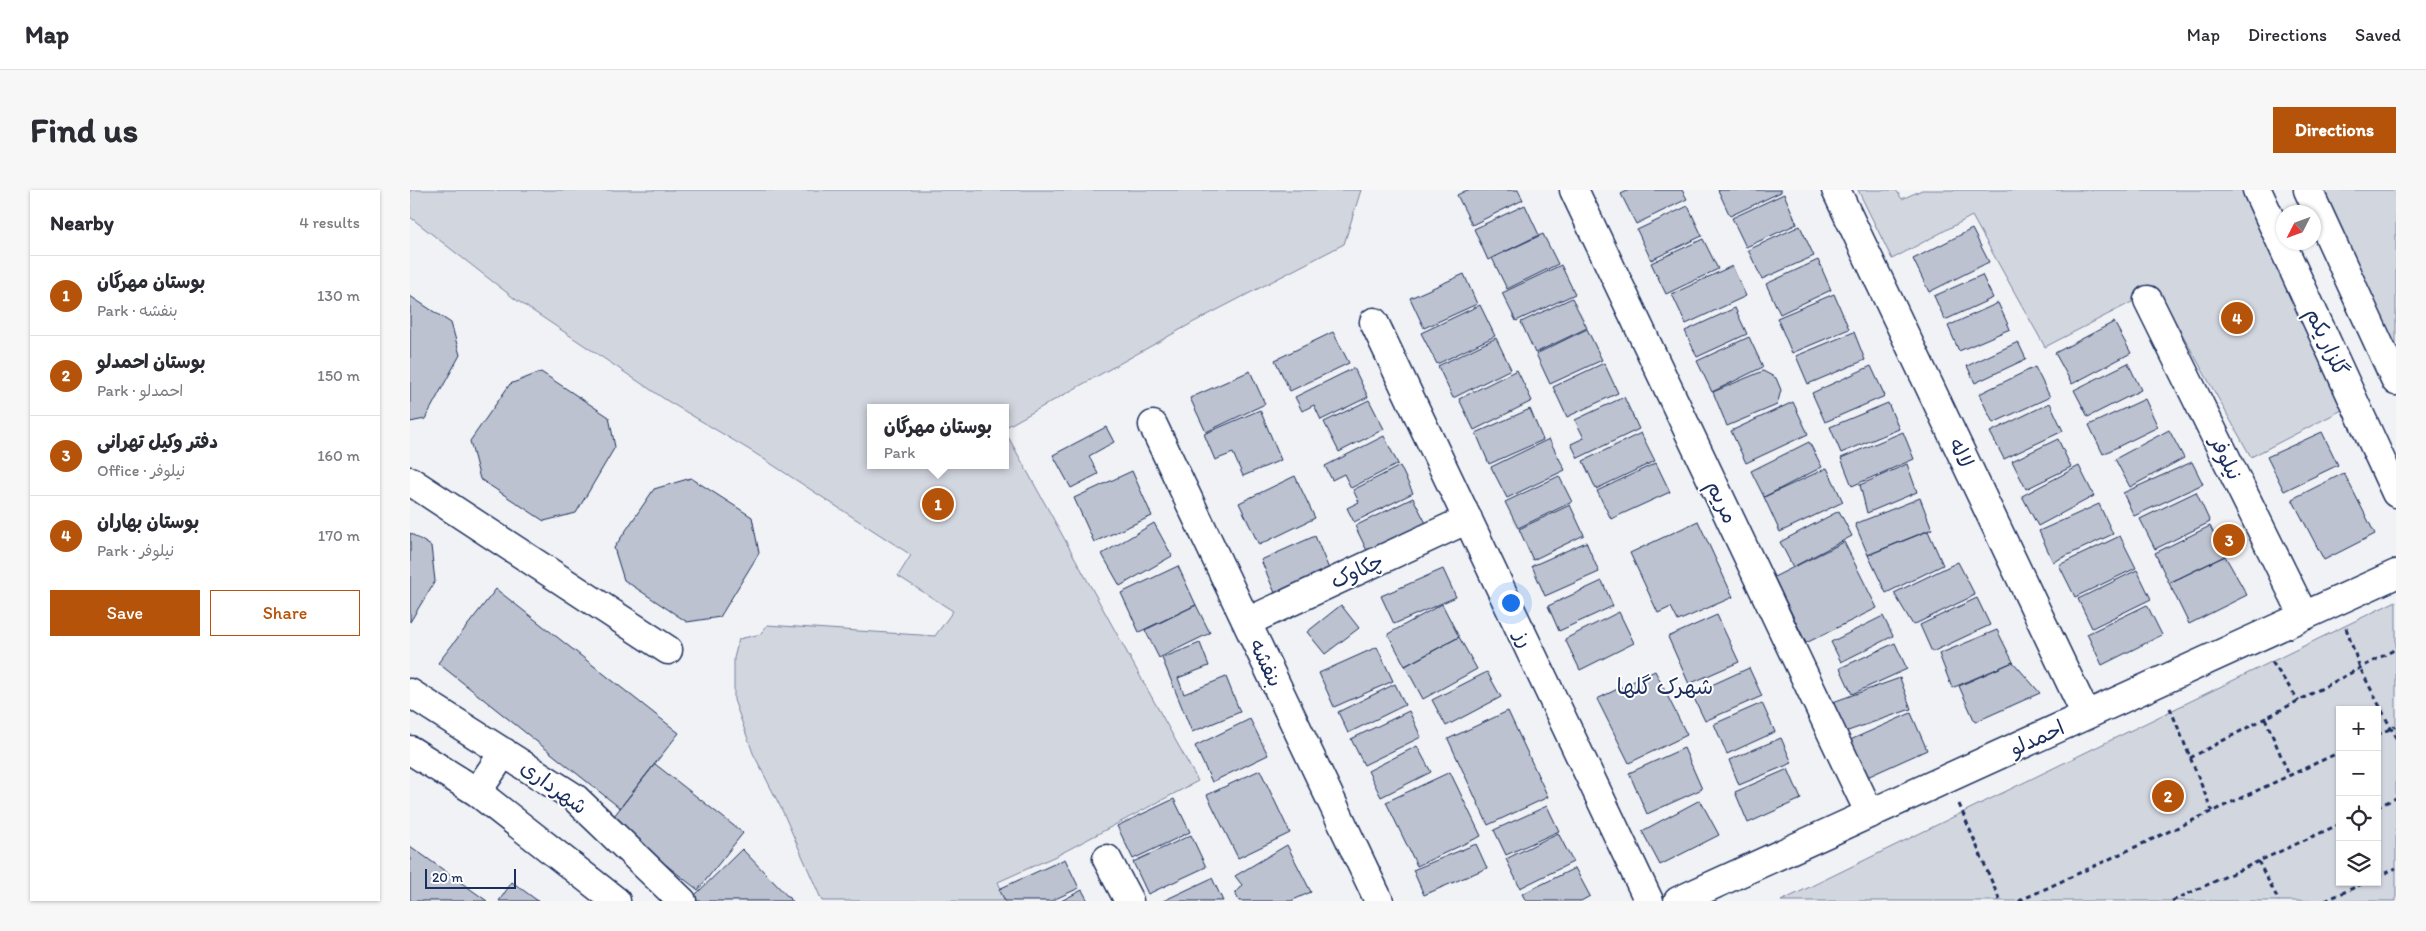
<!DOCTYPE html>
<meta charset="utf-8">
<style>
:root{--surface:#fff;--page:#f7f7f7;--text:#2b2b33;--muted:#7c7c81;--line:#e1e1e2;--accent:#b45309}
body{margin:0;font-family:Itim,"Playpen Sans Arabic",sans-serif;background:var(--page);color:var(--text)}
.controls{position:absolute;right:15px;bottom:15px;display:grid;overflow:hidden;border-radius:0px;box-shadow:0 1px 4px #0004}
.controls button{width:45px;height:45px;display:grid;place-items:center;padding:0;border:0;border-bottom:1px solid var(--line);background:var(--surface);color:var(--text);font:25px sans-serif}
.compass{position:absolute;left:1866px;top:15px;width:45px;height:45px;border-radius:50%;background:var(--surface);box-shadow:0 1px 4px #0004;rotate:228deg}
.scale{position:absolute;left:15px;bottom:12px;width:91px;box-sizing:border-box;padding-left:5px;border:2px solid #1b2f5e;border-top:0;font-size:14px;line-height:18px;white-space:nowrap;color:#1b2f5e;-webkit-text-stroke:4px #fff;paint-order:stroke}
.you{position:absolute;left:1100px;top:412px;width:18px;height:18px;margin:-12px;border:4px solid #fff;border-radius:50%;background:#1a73e8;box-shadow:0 0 0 8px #1a73e833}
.badge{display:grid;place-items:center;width:32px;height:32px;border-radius:50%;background:var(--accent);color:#fff;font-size:16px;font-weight:700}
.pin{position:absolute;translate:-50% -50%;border:2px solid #fff;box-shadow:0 1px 5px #0006}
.popup{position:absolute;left:457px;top:214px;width:142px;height:65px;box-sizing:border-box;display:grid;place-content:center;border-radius:0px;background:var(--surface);filter:drop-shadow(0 1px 4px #0005);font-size:16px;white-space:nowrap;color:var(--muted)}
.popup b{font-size:19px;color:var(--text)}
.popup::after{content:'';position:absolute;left:50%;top:100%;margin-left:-10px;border:10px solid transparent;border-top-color:var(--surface)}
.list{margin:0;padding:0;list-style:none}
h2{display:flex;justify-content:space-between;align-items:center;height:65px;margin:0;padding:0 20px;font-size:21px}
h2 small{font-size:16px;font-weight:400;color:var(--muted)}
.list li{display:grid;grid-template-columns:32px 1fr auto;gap:15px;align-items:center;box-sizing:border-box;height:80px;padding:0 20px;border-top:1px solid var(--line)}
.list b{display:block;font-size:19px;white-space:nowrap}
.list p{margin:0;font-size:16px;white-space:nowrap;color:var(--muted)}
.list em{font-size:16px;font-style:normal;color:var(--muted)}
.actions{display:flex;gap:10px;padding:15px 20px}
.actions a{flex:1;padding:11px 0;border:1px solid var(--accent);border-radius:0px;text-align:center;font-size:18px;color:var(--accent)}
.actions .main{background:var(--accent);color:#fff}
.icon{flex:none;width:28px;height:28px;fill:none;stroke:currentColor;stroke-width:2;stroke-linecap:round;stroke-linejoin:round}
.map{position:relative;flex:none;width:1986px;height:711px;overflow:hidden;border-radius:0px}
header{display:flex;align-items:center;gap:30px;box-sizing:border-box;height:70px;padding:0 25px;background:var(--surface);border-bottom:1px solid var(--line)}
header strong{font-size:24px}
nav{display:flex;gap:28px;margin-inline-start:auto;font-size:18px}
.intro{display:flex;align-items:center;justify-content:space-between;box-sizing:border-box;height:120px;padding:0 30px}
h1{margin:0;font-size:35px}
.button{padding:12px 22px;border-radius:0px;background:var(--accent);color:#fff;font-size:18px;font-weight:700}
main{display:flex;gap:30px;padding:0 30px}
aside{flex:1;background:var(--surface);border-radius:0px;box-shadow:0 1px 4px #0004}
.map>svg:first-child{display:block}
.green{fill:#d2d6df;stroke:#76829e;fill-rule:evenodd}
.building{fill:#bcc2d0;stroke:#1b2f5e}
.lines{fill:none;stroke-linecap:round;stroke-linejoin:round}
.street-casing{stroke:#1b2f5e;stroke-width:31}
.path{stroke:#1b2f5e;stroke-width:3;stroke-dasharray:5 4;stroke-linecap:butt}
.street{stroke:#fff;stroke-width:28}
.labels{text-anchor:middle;stroke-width:4;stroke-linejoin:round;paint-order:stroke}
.street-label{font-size:21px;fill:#1b2f5e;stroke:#fff}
.neighbourhood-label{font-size:22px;fill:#1b2f5e;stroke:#fff}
</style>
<header>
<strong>Map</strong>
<nav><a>Map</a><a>Directions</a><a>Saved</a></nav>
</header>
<div class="intro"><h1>Find us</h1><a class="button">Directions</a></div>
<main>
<aside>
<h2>Nearby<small>4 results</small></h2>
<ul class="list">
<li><span class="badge">1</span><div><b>بوستان مهرگان</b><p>Park · بنفشه</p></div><em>130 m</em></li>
<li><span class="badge">2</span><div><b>بوستان احمدلو</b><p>Park · احمدلو</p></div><em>150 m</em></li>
<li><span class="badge">3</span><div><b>دفتر وکیل تهرانی</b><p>Office · نیلوفر</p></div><em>160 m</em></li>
<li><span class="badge">4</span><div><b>بوستان بهاران</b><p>Park · نیلوفر</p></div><em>170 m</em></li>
</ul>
<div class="actions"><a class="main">Save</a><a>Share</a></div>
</aside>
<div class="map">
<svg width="1986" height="711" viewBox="0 0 1986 711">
<rect width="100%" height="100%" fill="#f1f2f5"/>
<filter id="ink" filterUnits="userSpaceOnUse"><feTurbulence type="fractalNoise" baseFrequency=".02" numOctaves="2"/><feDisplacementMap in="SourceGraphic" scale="10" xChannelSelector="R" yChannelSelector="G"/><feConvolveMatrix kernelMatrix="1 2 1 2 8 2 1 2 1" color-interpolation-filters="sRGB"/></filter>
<g filter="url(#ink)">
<path class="green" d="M0 0H951L934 54 784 132 596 237V218H460V275H596V243L788 591 648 665 588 692 596 711H412L372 620 343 563 324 510V468L329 449 351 444 357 435 525 446 543 421 488 386 501 365 343 262 256 210 105 109 0 27Z
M1448 0H1486L1492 9 1512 0H1833L1932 220 1841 267 1747 99 1635 157 1562 26 1482 69Z
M1912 0H1986V161Z
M1986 411V711H1371ZM1930 520H1967V692H1930Z"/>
<path class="building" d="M1057 0H1108L1113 10 1062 35 1047 5Z
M1219 0H1272L1277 9 1226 34 1211 4Z
M1308 0H1371V2L1320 26Z
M1374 4 1387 34 1336 57 1322 28Z
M1115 15 1129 45 1078 70 1064 39Z
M1278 16 1292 46 1241 70 1227 40Z
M1390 36 1404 66 1352 89 1338 60Z
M1562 39 1579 72 1519 102 1503 69Z
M1133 44 1148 74 1097 99 1082 68Z
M1293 49 1308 79 1256 104 1241 73Z
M1408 70 1421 100 1370 124 1356 94Z
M1151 75 1165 104 1106 131 1092 103Z
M1322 76 1336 106 1276 134 1262 104Z
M1054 84 1067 114 1014 138 1000 108Z
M1572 85 1583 108 1535 130 1524 106Z
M1424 104 1439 139 1382 163 1367 128Z
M0 106 41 133 50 165 15 229 0 232Z
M1162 108 1177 138 1125 163 1111 132Z
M1588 113 1600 139 1549 161 1538 136Z
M1070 115 1085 146 1027 174 1011 143Z
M1325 118 1337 144 1287 167 1275 141Z
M1704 132 1721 163 1662 194 1645 163Z
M1177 139 1192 170 1140 194 1126 164Z
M923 142 939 173 880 201 865 170Z
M1444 142 1455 170 1398 194 1386 166Z
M1339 147 1353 177 1302 202 1287 171Z
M1086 148 1101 179 1043 208 1028 176Z
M1608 152 1616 169 1565 193 1557 176Z
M1194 173 1208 203 1157 227 1143 197Z
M1718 173 1731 200 1678 227 1664 200Z
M1461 176 1475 206 1415 232 1402 203Z
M1625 177 1640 207 1583 233 1569 204Z
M944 178 958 207 911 230 904 215 892 221 885 207Z
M1107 180 1122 211 1064 240 1049 209Z
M840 181 855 214 796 242 780 208Z
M1353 181 1366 188 1371 200 1367 215 1317 236 1303 202Z
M131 182 199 227 205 257 166 323 134 331 70 289 60 251 100 194Z
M1214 207 1229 239 1168 268 1161 254 1174 248 1165 230Z
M1735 209 1748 237 1693 264 1679 235Z
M959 210 974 239 929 262 914 232Z
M1383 212 1398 244 1336 273 1321 241Z
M1478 213 1489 239 1431 263 1420 237Z
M1640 213 1653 241 1594 269 1580 242Z
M1120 219 1133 250 1079 274 1066 243Z
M850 220 871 270 833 286 823 263 805 270 794 244Z
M696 237 704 252 679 266 688 284 661 298 643 265Z
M1759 240 1774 268 1720 297 1705 269Z
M1493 242 1504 269 1442 296 1431 268Z
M1912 242 1928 275 1874 301 1857 267Z
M1231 243 1245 271 1186 299 1173 271Z
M974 246 988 274 941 298 934 284 922 290 915 276Z
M1139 249 1155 280 1097 308 1081 277Z
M1648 249 1661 277 1616 299 1602 271Z
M1399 252 1412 277 1354 307 1341 281Z
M1782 272 1793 294 1724 326 1713 303Z
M1246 273 1260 302 1201 329 1187 301Z
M1497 274 1507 302 1457 323 1450 295Z
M990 276 1003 303 944 332 937 318 949 312 943 300Z
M1669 276 1684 306 1628 336 1612 306Z
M1417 278 1433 312 1370 342 1354 307Z
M722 281 742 326 684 352 664 308Z
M1934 283 1965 344 1914 370 1882 309Z
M885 286 905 328 849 355 829 313Z
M1149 286 1162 312 1108 338 1095 312Z
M281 288 342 327 349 363 310 427 277 432 214 390 204 358 244 299Z
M1786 302 1800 332 1745 359 1730 329Z
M1003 308 1019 339 960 367 945 336Z
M1510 308 1522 339 1458 365 1445 334Z
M1689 314 1703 344 1643 372 1629 341Z
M1160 315 1174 345 1123 370 1109 339Z
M1429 321 1442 346 1383 377 1370 352Z
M1288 331 1323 407 1268 431 1261 417 1248 423 1220 363Z
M744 333 762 366 710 396 692 364Z
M1800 336 1815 366 1759 393 1745 363Z
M1518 341 1533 375 1476 403 1458 365Z
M0 343 21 356 25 391 0 432Z
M905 346 919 379 865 403 851 370Z
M1710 346 1726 378 1665 407 1649 375Z
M1176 352 1189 382 1135 406 1122 376Z
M1434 352 1467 418 1396 453 1364 387Z
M1815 366 1837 405 1779 434 1759 393Z
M1548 372 1565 405 1503 435 1484 403Z
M768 376 786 415 729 442 711 403Z
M1033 379 1046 407 984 434 971 406Z
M1727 380 1741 409 1682 438 1668 409Z
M1192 391 1203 416 1149 441 1138 416Z
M86 399 269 543 210 618 28 473Z
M1567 408 1580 435 1522 462 1510 435Z
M1032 414 1049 447 995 476 978 444Z
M786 415 800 443 749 468 735 440Z
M931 415 949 438 915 464 897 442Z
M1737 415 1752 445 1692 475 1677 444Z
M1209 422 1224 453 1170 480 1155 449Z
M1307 425 1329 472 1279 494 1258 447Z
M1473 426 1483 446 1431 472 1421 452Z
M1587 440 1603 472 1542 498 1529 464Z
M1049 447 1067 479 1013 509 995 476Z
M790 453 799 476 768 488 774 504 816 487 830 522 782 542 752 468Z
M1485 453 1497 479 1442 504 1430 478Z
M967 457 983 491 924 517 909 483Z
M1603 472 1630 503 1565 532 1549 496Z
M1339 478 1352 506 1295 531 1282 504Z
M1245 481 1277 545 1219 573 1187 509Z
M1077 482 1091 507 1036 536 1022 510Z
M1490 488 1501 519 1435 542 1423 512Z
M985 494 995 515 938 543 928 522Z
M1352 513 1365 542 1317 564 1304 534Z
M999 521 1011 547 954 575 941 549Z
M1098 521 1138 607 1078 635 1038 549Z
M1501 523 1517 560 1455 588 1438 551Z
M840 529 858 565 802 592 785 556Z
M1371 548 1382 573 1329 595 1319 570Z
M1007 556 1021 582 971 607 958 581Z
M1274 558 1292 599 1237 624 1219 583Z
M245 574 333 643 288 700 200 631Z
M1378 579 1391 609 1338 633 1325 602Z
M850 580 880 643 828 668 797 605Z
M1040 582 1071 646 1007 676 976 612Z
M764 609 780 642 723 669 707 636Z
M1290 610 1309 645 1250 675 1232 641Z
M1137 616 1149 641 1096 665 1084 640Z
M1148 643 1163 672 1110 698 1096 669Z
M781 645 796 677 738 704 723 672Z
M1066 654 1077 678 1014 705 1003 680Z
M877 655 901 702 881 711H829L825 703 832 695 825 686Z
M0 656 77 711H0Z
M332 659 382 711H285L282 708Z
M655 669 669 698 641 711H595L589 699Z
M1165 678 1180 706 1171 711H1116L1112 704Z
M802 688 813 711H753Z
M102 692 128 711H89Z
M672 700 678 711H651Z"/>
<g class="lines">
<defs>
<path id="street" d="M1164 0 1460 624
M1426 0 1676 525
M1847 0 1986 303
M1898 0 1986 191
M1738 110 1894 426
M964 132 1239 711
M743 235 969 711
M0 291 258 460
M837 432 1058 329
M0 503 165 608 272 711
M0 560 67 602 206 711
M67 602 94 562
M697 669 719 711
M1268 711 1986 384"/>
</defs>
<use href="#street" class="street-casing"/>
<path class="path" d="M1936 438 1950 478 1986 548
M1862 472 1889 511
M1760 518 1802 621
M1855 528 1879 585
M1967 545 1986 536
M1780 568 1986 459
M1549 614 1590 711
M1967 617 1986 608
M1848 671 1869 711
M1967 687 1986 678
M1609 711 1930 562
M1762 711 1930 634
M1915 711 1956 692"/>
<use href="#street" class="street"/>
</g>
</g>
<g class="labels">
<g class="street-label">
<text transform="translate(1917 152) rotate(65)" y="7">گلزار یکم</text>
<text transform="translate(1551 263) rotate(65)" y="7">لاله</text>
<text transform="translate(1816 268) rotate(64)" y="7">نیلوفر</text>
<text transform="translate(1312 312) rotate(65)" y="7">مریم</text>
<text transform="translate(947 381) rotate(-25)" y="7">چکاوک</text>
<text transform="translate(1114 449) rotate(65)" y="7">رز</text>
<text transform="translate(856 473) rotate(65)" y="7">بنفشه</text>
<text transform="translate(1627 548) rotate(-24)" y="7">احمدلو</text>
<text transform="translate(144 597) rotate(36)" y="7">شهرداری</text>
</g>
<g class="neighbourhood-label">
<text x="1255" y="504">شهرک گلها</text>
</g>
</g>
</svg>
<div class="controls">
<button>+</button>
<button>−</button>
<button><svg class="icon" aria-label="locate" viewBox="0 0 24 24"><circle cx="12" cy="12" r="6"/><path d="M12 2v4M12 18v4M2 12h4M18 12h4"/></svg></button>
<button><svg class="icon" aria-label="layers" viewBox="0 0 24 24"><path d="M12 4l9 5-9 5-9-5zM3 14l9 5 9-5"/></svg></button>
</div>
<svg class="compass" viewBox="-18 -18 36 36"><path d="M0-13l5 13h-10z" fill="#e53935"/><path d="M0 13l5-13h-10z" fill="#7c7c81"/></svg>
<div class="scale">20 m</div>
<div class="you"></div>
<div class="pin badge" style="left:528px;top:314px">1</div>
<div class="popup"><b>بوستان مهرگان</b>Park</div>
<div class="pin badge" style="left:1758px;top:606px">2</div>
<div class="pin badge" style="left:1819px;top:350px">3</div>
<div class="pin badge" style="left:1827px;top:128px">4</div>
</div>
</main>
